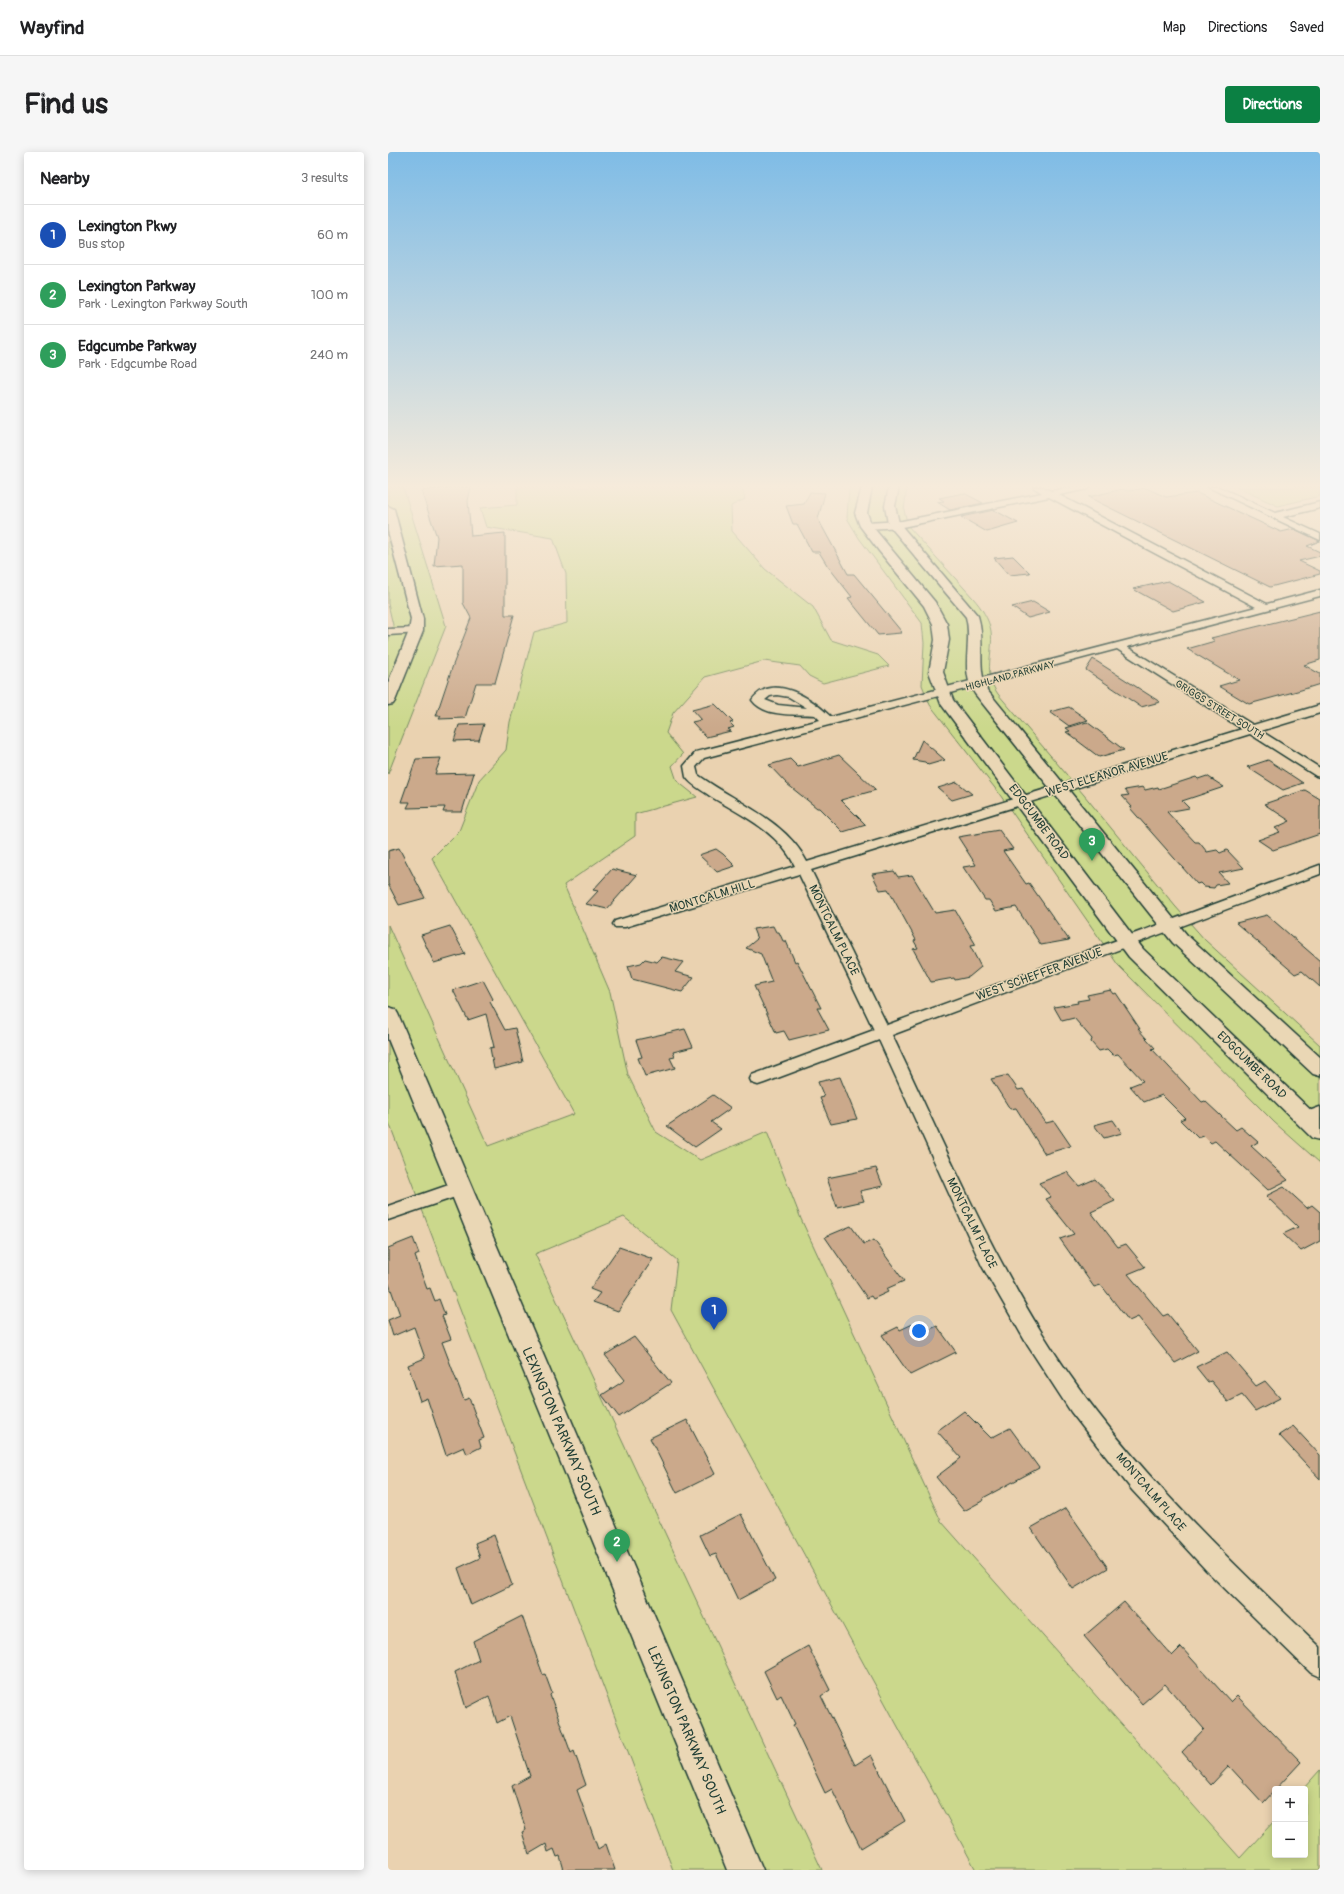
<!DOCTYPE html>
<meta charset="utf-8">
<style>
:root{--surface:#fff;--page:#f6f6f6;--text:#202124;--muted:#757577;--line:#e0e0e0;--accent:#0b8043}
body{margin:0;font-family:Pangolin,sans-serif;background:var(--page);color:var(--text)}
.controls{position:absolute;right:12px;bottom:12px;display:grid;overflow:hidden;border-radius:4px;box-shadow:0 2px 10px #0003}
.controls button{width:36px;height:36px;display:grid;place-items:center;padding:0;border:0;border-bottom:1px solid var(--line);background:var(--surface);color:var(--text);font:20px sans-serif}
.you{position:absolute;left:531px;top:1179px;width:14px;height:14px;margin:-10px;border:3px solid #fff;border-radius:50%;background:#1a73e8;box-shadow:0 0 0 6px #1a73e833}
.badge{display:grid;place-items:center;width:26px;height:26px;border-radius:50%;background:var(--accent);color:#fff;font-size:13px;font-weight:700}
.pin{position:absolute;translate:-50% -33px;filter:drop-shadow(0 1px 2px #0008)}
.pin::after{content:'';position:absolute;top:21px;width:14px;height:12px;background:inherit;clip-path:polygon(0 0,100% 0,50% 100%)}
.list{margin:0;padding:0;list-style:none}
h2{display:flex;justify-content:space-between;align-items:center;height:52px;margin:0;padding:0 16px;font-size:17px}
h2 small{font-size:13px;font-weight:400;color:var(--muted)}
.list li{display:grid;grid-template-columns:26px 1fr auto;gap:12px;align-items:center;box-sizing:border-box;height:60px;padding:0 16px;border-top:1px solid var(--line)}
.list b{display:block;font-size:15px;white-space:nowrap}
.list p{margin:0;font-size:13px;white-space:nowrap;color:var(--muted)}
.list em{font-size:13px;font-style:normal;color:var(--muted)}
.map{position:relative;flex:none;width:932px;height:1718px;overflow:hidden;border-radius:4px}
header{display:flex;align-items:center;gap:24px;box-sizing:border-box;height:56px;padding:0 20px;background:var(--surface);border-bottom:1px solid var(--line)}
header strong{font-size:19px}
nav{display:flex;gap:22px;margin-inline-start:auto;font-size:14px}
.intro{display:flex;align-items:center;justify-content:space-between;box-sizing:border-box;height:96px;padding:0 24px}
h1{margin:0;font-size:28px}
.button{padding:10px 18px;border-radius:4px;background:var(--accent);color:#fff;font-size:14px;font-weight:700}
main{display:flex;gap:24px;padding:0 24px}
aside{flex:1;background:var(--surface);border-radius:4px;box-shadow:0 2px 10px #0003}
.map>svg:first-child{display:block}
.green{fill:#cbd88c;stroke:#758a60}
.building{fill:#cba98b;stroke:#1f3d34}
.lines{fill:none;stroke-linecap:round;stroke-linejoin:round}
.minor-casing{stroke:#1f3d34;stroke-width:3}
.tertiary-casing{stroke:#1f3d34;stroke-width:3}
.minor{fill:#ead7b5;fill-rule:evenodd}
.tertiary{fill:#ead7b5;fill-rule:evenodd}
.labels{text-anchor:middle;stroke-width:3;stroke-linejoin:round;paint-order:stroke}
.far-street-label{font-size:10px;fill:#1f3d34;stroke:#ead7b5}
.street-label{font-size:12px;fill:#1f3d34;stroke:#ead7b5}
.near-street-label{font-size:14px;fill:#1f3d34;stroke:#ead7b5}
</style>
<header>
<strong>Wayfind</strong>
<nav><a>Map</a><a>Directions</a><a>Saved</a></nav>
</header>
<div class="intro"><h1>Find us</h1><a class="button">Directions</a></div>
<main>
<aside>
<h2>Nearby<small>3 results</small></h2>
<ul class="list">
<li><span class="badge" style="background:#1a4fb4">1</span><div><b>Lexington Pkwy</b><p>Bus stop</p></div><em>60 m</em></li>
<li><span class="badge" style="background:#2e9e5b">2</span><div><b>Lexington Parkway</b><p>Park · Lexington Parkway South</p></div><em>100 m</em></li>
<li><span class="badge" style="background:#2e9e5b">3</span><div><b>Edgcumbe Parkway</b><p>Park · Edgcumbe Road</p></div><em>240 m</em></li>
</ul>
</aside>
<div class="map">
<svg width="932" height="1718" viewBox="0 0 932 1718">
<rect width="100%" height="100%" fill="#ead2b0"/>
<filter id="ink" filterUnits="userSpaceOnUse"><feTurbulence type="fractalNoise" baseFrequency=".025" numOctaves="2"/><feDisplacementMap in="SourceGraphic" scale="8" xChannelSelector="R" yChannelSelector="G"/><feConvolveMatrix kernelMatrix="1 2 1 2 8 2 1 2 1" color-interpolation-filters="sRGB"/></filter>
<g filter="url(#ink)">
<path class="green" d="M0 335H15L58 474 0 622V491L5 473 0 452Z
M129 335H354L357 347 343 354 344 379 377 417 425 455 443 488 490 503 501 514 435 531 421 524 412 514 376 509 317 525 285 561 278 581 295 602 284 614 289 629 309 645 247 662V684L176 733 222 840 240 923 268 980 312 1008 379 980 413 1067 553 1369 852 1706 887 1668V1703H917V1637H915L932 1618V1718H588L283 1158 289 1108 236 1065 147 1102 434 1718H285L0 968V773L100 994 186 962 44 706 71 679 91 628 118 598 122 570 146 480 179 471 178 422 165 386 98 375 92 356 129 353Z
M461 335H519L516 358 520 374 585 446C593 455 601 467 603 479 606 502 594 520 610 542L696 643 787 754 817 788 932 893V1011L886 970 730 813 610 640 542 553 534 533 536 491 534 471 471 386 459 366Z
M848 335H932V344L890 354Z"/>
<path class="building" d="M66 335H83L80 349 83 384 117 381V463H126L107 531H88L77 566 51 567 53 564H48L65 513 83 466 75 451V412L46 414 49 385 33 339Z
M758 336 778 345 809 341 893 380 906 377 932 389 919 394 932 400V404L911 409 932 419V422L882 435 700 345 735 337 740 339Z
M422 340 437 341 430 367 460 422H466L513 479H512L513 481 490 483 460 446 464 445 439 413 431 400H424L409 372H405L398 354 416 352Z
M576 341 595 351 562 358 549 350 556 349 551 346Z
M606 358 630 371 599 380 573 365Z
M625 404 642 421 621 423 606 406Z
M780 429 818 450 785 459 745 437Z
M645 450 662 460 640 466 624 455Z
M932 459V508L916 513 932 522V532L913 538 861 552 831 534 851 528 799 497 827 489 823 486Z
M705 507 772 550 753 555 698 518Z
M327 552 345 570 342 571 346 575 340 577 343 579 318 585 304 570 313 568 304 558Z
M681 555 700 568 681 574 662 560Z
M699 570 723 588 736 598 711 605 678 580 682 579 678 576Z
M96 572 91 588 66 589 71 573Z
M534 588 557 608 540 613 537 610 525 608Z
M451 603 488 638 453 648 478 673 455 680 431 656H429L399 632 381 613 402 607 410 615Z
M53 606 47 622 86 621 74 660H55L57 655 19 656 22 650H13L28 607Z
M880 608 915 631 895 638 859 615Z
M819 624 836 635 794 649 801 656 779 660 807 690H811L819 700 829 698 832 701 839 698 856 716 831 721 840 731 828 733 826 736 816 735 812 731 809 732 742 656 744 655 734 644 741 643 737 638 755 635 757 638 770 635 771 637 808 625 810 627Z
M569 630 584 642 564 648 550 636Z
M917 638 932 647V682L885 698 870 688 892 680 887 676 902 669 876 652Z
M611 678 625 697 615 699 638 732 641 731 681 788 653 793 628 755 608 759 601 748H597L575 715 588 713 570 685Z
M11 696 37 746 11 753 0 732V699Z
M328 697 335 702 347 714 329 720 311 703Z
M224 717 249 723 219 757 198 752 210 739 205 738Z
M506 719 510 725 524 723 547 761 567 758 588 793 582 794 593 815 581 825 567 828 566 826 543 830 525 797 530 796 526 789 528 788 500 737 492 738 484 722Z
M879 763 932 809V835L914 819 907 822 848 771Z
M62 774 77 802 46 811 33 783Z
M385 774 388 780H391L395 789H398L407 810 409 809 433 856H429L441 878 401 888 396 879 388 881 366 834 384 830 373 802 358 796 369 787 365 777Z
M274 805 295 810 287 820 306 825 294 840 244 827 240 814 253 811 257 807 269 810Z
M95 828 105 847 102 850 117 878 127 876 135 910 106 917 102 896 106 895 98 862 80 868 65 838Z
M723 838 726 842 728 841 752 877H750L767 896 764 897 814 950 817 949 848 978 853 975 870 990 863 994 900 1028 880 1038 827 989 823 991 816 984 810 986 792 968 797 966 774 943 756 950 742 934 755 929 730 902 725 903 719 897 711 899 703 890 704 887 686 866 674 869 666 855 690 851 689 849 701 847 699 843Z
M297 877 305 895 285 900 287 905 282 906 287 916 257 924 250 906 254 905 248 888Z
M620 923 630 938 635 937 658 971 666 969 683 994 657 1002 628 956 622 957 603 927Z
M452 925 469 967 443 972 432 946 436 945 430 930Z
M325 943 343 956 323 970 333 977 307 995 279 974Z
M725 968 734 981 716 986 706 973Z
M488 1016 495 1034 472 1039 476 1049 449 1055 439 1026Z
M679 1020 691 1034 707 1027 727 1049 703 1060 730 1095 738 1092 757 1115 740 1122 775 1164 780 1162 810 1199 787 1211 750 1165 741 1169 713 1133 706 1135 672 1087 686 1082 658 1047 663 1045 651 1031Z
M896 1035 919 1056 924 1053 932 1060V1089L913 1099 895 1082 910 1075 878 1044Z
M463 1074 476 1092 486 1088 516 1129 498 1137 500 1140 485 1147 483 1144 479 1146 437 1085Z
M25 1086 31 1102 27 1104 39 1137 42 1136 47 1149 51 1147 57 1163 54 1164 63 1187 54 1190 76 1248 81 1246 96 1286 91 1288 93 1295 79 1302 76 1295 58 1303 39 1246 32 1249 20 1213 37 1206 26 1175 5 1184 0 1168 12 1163 0 1129V1096Z
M231 1095 265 1107 230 1159 205 1150 212 1141 202 1137Z
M529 1170 536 1180 549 1174 568 1200 522 1223 494 1183 510 1175 512 1178Z
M246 1185 283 1231 231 1265 214 1243 237 1228 217 1203Z
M839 1200 868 1234 877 1229 892 1246 867 1259 854 1243 840 1250 823 1229 820 1230 808 1215Z
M576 1259 603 1286 622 1276 651 1316 595 1346 596 1348 576 1359 548 1325 573 1306 549 1279Z
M299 1268 327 1322 289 1341 262 1286Z
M905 1274 932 1303V1327L891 1283Z
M678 1356 720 1416 685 1437 643 1376Z
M353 1362 387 1428 350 1448 328 1402 322 1404 312 1383Z
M106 1383 124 1433 83 1453 70 1416 92 1406 87 1391Z
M736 1450 784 1504 793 1495 843 1550 849 1544 913 1610 875 1651 841 1614 823 1633 794 1600 816 1577 777 1532 754 1552 696 1484Z
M134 1464 155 1523 157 1522 164 1541 162 1543 183 1601 186 1599 198 1633 189 1638 210 1697 218 1692 227 1718H176L172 1704 169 1705 166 1697 160 1700 158 1692 141 1702 134 1680 138 1678 124 1634 142 1624 122 1564 109 1571 101 1544 78 1556 67 1520 91 1508 85 1489Z
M420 1494 442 1538 433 1544 467 1613 483 1603 517 1669 473 1696 444 1637 437 1641 405 1573 407 1572 393 1543 389 1546 376 1519Z"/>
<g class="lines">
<defs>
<path id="minor" d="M645 335H655L663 339 684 335H701L700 337 671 343 879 452 932 438V444L739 495 865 573 932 553V561L873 579 932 616V625L928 624 862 582 423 718 499 873 932 713V722L504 883C552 983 595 1086 654 1181 728 1301 831 1398 932 1495V1525L923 1521 818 1418 744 1338 683 1260 640 1194 594 1114 491 888 376 931 370 933 364 931 362 927 364 923 486 878 411 722 237 775H227L225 772 227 769 407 714C390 679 353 663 322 644 314 638 303 633 298 625L296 614 308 600 432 568 427 563C408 562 377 566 364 548 385 519 426 548 443 565L868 455 661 345 514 375 478 377 473 374 478 371 514 369 654 341ZM729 497 854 577 419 710C398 668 347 650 310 623L308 615 316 606ZM389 543 401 545 419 556 390 553 377 548 382 544Z
M820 335H831L887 361 932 350V356L895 365 932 382V388Z
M28 476 33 479 32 481 0 483V477Z
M932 955V968L919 972 913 970 910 966 913 962Z
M72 1029 79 1031 81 1036 79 1041 0 1068V1054Z"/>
<path id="tertiary" d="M474 335H484L479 361 484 374 547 450 559 472 561 488 555 520 565 548 755 797 932 967V988L924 986 741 805 553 552 541 520 547 488 545 472 536 454 491 399 472 374 467 361Z
M501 335H511L507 354 511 371 590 464C598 489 588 514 599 538L799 783 932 905V924L925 922 785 791 587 542C571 519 585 490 578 465L500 372 497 354Z
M0 354 6 357 35 467V479L7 549 5 552 0 553V531L21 479 23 467 0 379Z
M0 855 7 857 10 862 375 1718H339L0 887Z"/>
</defs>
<use href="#minor" class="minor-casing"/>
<use href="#tertiary" class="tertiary-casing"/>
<use href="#minor" class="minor"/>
<use href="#tertiary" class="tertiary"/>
</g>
</g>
<linearGradient id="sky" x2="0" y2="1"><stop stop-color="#7fbce6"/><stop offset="0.58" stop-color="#f6ebdb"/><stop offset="1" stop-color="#f6ebdb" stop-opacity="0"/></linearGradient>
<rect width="932" height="576" fill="url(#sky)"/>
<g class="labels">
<g class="far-street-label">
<text transform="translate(622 523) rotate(-15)" y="4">HIGHLAND PARKWAY</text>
<text transform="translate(832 557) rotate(32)" y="4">GRIGGS STREET SOUTH</text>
</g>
<g class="street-label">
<text transform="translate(719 622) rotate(-17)" y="4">WEST ELEANOR AVENUE</text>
<text transform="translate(651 670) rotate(53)" y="4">EDGCUMBE ROAD</text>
<text transform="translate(324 744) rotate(-17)" y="4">MONTCALM HILL</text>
<text transform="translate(446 778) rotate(64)" y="4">MONTCALM PLACE</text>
<text transform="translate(651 822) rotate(-20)" y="4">WEST SCHEFFER AVENUE</text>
<text transform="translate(864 913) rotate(44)" y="4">EDGCUMBE ROAD</text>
<text transform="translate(584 1071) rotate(64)" y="4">MONTCALM PLACE</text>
<text transform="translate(763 1340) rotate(49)" y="4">MONTCALM PLACE</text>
</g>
<g class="near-street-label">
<text transform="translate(174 1279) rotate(67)" y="5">LEXINGTON PARKWAY SOUTH</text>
<text transform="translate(299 1578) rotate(67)" y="5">LEXINGTON PARKWAY SOUTH</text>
</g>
</g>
</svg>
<div class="controls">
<button>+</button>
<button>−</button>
</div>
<div class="you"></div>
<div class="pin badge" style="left:326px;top:1178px;background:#1a4fb4">1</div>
<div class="pin badge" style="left:229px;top:1410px;background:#2e9e5b">2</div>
<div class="pin badge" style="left:704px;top:709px;background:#2e9e5b">3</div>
</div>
</main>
